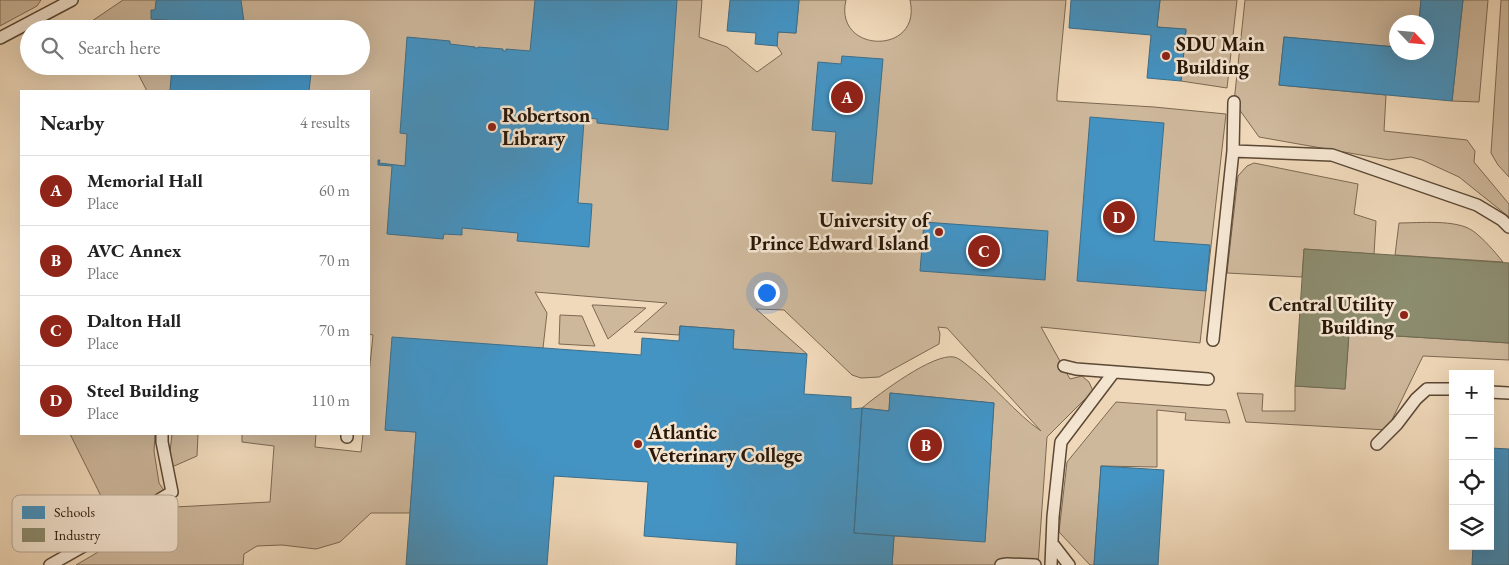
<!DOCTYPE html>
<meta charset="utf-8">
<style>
:root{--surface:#fff;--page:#f6f6f6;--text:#222;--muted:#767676;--line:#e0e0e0;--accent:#8f2418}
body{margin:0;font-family:"EB Garamond",serif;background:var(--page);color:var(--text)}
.controls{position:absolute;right:15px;bottom:15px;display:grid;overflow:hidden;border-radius:0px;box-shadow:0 5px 20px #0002}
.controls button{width:45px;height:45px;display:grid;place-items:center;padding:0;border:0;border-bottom:1px solid var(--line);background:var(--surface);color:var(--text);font:25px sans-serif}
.compass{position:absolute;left:1389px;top:15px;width:45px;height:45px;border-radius:50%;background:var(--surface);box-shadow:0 5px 20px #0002;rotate:116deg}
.you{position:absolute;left:766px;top:292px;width:18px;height:18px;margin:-12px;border:4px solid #fff;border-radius:50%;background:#1a73e8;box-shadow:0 0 0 8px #1a73e833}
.badge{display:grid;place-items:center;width:32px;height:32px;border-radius:50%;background:var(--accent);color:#fff;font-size:16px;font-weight:700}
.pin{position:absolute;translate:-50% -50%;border:2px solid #fff;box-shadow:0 1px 5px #0006}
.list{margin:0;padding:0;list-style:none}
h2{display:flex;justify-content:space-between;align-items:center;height:65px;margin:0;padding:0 20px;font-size:21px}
h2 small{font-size:16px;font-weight:400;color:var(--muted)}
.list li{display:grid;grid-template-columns:32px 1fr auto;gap:15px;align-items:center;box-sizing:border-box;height:70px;padding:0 20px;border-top:1px solid var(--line)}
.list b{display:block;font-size:19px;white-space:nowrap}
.list p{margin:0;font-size:16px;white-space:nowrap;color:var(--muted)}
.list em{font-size:16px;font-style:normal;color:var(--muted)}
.icon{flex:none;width:28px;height:28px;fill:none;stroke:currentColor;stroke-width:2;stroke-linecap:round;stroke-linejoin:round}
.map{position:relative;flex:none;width:1509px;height:565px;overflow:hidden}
.search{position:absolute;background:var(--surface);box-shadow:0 5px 20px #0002;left:20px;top:20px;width:350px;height:55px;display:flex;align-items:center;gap:12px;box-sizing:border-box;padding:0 18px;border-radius:28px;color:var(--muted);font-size:19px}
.panel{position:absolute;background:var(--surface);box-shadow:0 5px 20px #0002;left:20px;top:90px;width:350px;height:345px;border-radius:0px}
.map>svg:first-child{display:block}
.green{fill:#ceb89c;stroke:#7c6852}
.schools{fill:#4393c3;stroke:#3b6e8b}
.industry{fill:#8c8c6e;stroke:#6e6950}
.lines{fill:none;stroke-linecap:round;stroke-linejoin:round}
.lane-casing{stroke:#5b4835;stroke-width:14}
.lane{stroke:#f5e6d2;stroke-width:11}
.poi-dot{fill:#8f2418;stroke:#f5e6d2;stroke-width:2}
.labels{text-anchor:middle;stroke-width:5;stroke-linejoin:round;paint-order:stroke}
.poi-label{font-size:20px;font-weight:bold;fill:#291709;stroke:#f5e6d2;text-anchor:start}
.key{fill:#f5e6d2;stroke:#b8a896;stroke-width:1}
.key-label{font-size:14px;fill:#291709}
</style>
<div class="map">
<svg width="1509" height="565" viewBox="0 0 1509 565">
<rect width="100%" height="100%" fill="#f0d9ba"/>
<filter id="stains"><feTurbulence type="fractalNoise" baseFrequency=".004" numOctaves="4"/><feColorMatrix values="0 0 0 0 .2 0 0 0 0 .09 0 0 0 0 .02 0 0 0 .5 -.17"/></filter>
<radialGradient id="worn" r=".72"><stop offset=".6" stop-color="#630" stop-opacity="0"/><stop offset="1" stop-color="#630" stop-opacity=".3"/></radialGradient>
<path class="green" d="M0 0H41L37 6 0 26Z
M123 0H702L699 37 727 47 757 72 782 54 777 46 778 32 796 33 799 0H846C833 54 923 56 910 0H1066L1057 95V101L1154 107 1226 114 1200 343 1041 327 1070 379 1082 376 1089 382 1093 391 1047 437 1038 565H892L894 536 985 541 994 403 890 393 889 411 862 408C879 394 933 353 954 357 959 358 963 362 967 365 993 384 1016 414 1041 431L947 328 938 327 940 334 939 344 879 377 861 378 852 375 784 310 756 309 807 354 733 349 734 330 680 326 679 335 634 332 667 303 535 292 547 313 543 348 385 430 416 432 410 513H371L340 542 316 549 282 545 257 546 244 554 243 565H76L122 538 70 434H155L154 451 159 483 175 507 270 502 274 446 242 442V434H316L315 447 361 452 363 434H369V374L373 335 369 334V91H147L134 66H361V29H95L92 21Z
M1160 0H1237L1227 88 1181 81 1186 30 1157 27Z
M1245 0H1421L1419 22H1396V47L1284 37 1279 85 1386 95 1384 131 1467 140 1475 151 1474 162 1509 204V217L1459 177 1422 160 1411 157 1389 160 1259 137 1234 102Z
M1463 0H1488L1479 102 1452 101Z
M1501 0H1509V177L1498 165 1491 153Z
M1254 163 1358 184 1354 214 1376 221 1374 254 1304 249 1302 277 1227 273 1238 176 1247 166Z
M1399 223C1418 223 1457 219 1473 231 1484 239 1494 251 1503 262L1395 255Z
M592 305H596L646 308 608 339Z
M560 315 582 316 595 346 559 344Z
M1349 333 1509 343V360L1423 356 1387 430 1246 422 1237 393 1263 394 1262 411H1295V386L1345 389Z
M1116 402 1226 410 1230 423 1185 420 1186 413 1157 410V467L1101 466 1094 565H1090L1059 532 1067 462Z
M172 434H198L197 456 172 467 170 452Z"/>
<path class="schools" d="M158 0H241L245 29H175L176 21 151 19V10H155L156 1Z
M535 0H677L668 130 597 123V119L589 118V123H588V118L584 121 578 203 592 204 589 247 517 241 518 233 462 228V235L444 234 443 239 387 234 392 166 378 165V160H380L379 163 405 166 407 134 400 133 407 37 450 41V44L475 47V48H478V47L503 49V51H506V49L530 51Z
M730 0H799L796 33 778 32 777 46 755 44 756 33 727 31Z
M1071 0H1160L1157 27 1186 29 1181 81 1147 78 1151 35 1069 28Z
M1421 0H1463L1452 101 1279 85 1284 37 1396 47V52H1426V22H1419Z
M842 56 883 59 872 184 832 181 836 132 812 130 818 62 841 64Z
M172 66H302V72L311 73 309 91H170Z
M1090 117 1164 123 1154 241 1210 245 1206 291 1077 281Z
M924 222 1048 231 1045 280 920 271Z
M680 326 734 330 733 349 807 354 804 394 851 397V409L862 408 854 533 894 536 892 565H736L737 543 644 536 648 482 554 476 547 565H406L416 432 385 430 392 337 641 355 642 338 679 341Z
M890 393 994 403 985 542 854 533 862 408 889 411Z
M1490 448 1509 449V565H1472L1473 546H1490Z
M1101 466 1164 470 1158 565H1094Z"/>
<path class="industry" d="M1304 249 1509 263V343L1349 333 1345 389 1295 386Z"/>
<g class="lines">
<defs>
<path id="lane" d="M0 38 72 0
M1233 151 1234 102
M1213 340 1233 151 1332 155 1477 205 1502 220 1509 227
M1064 366 1076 369 1208 379
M1490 392 1509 393
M347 437V434
M1377 444 1397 424 1416 399 1427 389H1453
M1052 543 1069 565
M50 565 82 547 172 492 162 442V434
M1001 565 1007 564 1035 565
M1051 565 1053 517 1061 442 1114 372"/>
</defs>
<use href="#lane" class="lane-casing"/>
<use href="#lane" class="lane"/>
</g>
<g class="poi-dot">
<circle cx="1166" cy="56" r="5"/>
<circle cx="492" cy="127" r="5"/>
<circle cx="939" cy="232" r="5"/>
<circle cx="1404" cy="315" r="5"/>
<circle cx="638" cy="444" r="5"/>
</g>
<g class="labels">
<g class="poi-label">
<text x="1176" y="51">SDU Main<tspan x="1176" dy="23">Building</tspan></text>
<text x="502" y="122">Robertson<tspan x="502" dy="23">Library</tspan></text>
<text x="929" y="227" text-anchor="end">University of<tspan x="929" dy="23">Prince Edward Island</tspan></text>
<text x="1394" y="311" text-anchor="end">Central Utility<tspan x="1394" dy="23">Building</tspan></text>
<text x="648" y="439">Atlantic<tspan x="648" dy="23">Veterinary College</tspan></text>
</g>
</g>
<rect x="12" y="495" width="166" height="57" rx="8" class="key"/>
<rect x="22" y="506" width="23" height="13" fill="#4393c3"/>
<rect x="22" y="528" width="23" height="14" fill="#8c8c6e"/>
<g class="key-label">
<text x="54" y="517">Schools</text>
<text x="54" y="540">Industry</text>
</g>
<rect width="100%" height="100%" filter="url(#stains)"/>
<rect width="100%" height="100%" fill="url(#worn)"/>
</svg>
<div class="controls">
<button>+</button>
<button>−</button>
<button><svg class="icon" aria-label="locate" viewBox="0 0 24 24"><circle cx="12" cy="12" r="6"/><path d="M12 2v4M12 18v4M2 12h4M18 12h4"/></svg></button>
<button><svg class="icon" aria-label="layers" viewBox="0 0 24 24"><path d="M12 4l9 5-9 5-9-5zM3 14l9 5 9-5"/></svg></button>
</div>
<svg class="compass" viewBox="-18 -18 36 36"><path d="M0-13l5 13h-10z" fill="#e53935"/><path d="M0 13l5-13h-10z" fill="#767676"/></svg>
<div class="you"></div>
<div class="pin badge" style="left:847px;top:97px">A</div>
<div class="pin badge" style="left:926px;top:445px">B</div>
<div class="pin badge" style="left:984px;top:251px">C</div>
<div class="pin badge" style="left:1119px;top:217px">D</div>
<div class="search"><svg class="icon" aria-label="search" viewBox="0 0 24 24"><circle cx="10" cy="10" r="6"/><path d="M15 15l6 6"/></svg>Search here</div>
<section class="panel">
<h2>Nearby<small>4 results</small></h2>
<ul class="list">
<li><span class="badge">A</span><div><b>Memorial Hall</b><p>Place</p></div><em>60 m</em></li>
<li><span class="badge">B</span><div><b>AVC Annex</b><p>Place</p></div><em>70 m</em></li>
<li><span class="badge">C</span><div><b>Dalton Hall</b><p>Place</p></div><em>70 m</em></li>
<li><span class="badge">D</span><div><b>Steel Building</b><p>Place</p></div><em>110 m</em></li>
</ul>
</section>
</div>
